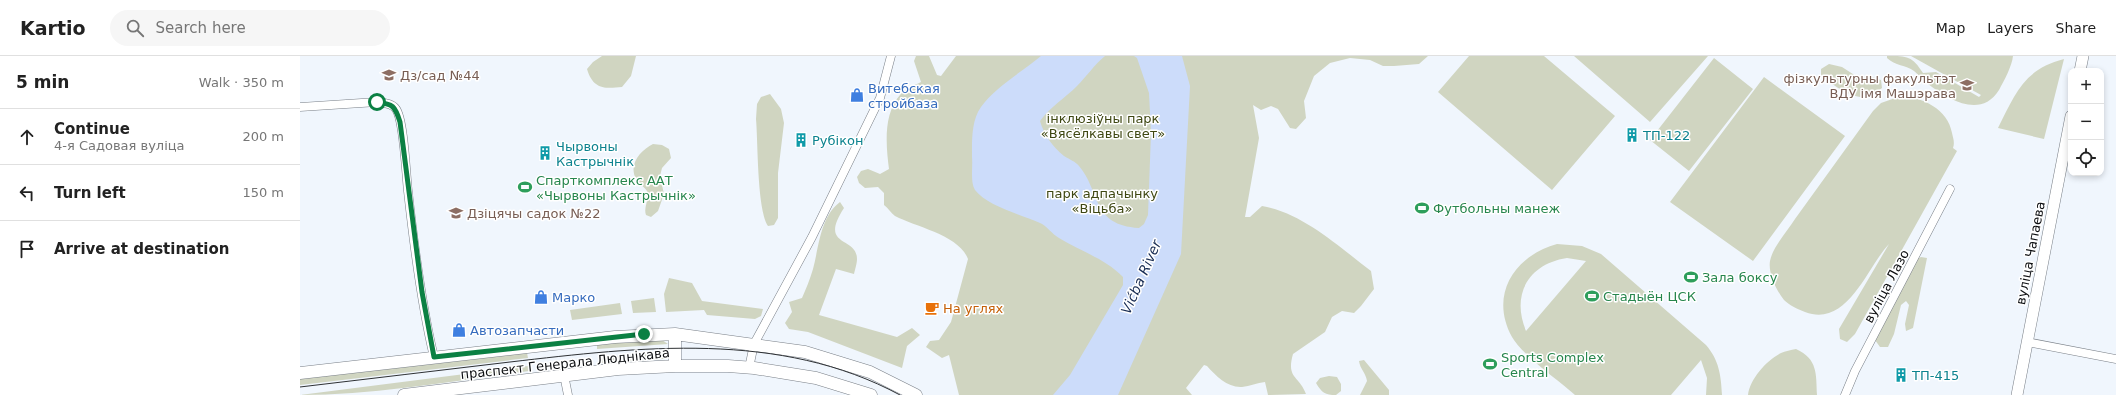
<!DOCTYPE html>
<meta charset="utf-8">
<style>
:root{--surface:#fff;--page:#f6f6f6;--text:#222;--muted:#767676;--line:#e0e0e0}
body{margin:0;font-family:"DejaVu Sans",sans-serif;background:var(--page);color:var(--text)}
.controls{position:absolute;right:12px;top:12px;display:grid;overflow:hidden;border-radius:8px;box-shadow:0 2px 6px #0003}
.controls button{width:36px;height:36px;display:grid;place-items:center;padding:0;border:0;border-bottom:1px solid var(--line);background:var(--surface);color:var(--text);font:20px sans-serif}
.stop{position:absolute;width:12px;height:12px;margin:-9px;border:3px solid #0b8043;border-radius:50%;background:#fff}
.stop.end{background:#0b8043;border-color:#fff;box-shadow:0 1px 4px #0008}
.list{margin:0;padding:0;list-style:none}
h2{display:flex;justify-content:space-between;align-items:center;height:52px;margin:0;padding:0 16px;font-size:17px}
h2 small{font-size:13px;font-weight:400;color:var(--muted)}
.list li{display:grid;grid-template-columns:26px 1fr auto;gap:12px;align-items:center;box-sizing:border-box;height:56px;padding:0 16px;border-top:1px solid var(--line)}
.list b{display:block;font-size:15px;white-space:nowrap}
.list p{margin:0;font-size:13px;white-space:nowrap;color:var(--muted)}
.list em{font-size:13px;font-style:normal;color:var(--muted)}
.icon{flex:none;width:22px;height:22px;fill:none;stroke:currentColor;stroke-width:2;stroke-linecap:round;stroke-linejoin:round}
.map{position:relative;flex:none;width:1816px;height:339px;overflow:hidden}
header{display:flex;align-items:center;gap:24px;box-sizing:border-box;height:56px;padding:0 20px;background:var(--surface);border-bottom:1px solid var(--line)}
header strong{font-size:19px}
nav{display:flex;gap:22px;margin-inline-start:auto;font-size:14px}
.search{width:280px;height:36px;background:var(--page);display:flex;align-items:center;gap:10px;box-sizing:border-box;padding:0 14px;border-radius:22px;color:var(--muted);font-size:15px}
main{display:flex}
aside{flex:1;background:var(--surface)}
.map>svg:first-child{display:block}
.green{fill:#d0d5c1;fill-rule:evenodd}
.water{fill:#ccdcfa}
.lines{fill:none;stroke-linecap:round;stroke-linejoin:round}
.street-casing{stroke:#797f87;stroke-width:9}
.secondary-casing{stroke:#797f87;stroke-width:12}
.primary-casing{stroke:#797f87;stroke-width:13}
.street{stroke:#fff;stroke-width:8}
.secondary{stroke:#fff;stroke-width:11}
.primary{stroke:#fff;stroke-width:12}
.tram{stroke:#2e3134;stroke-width:1}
.route{stroke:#0b8043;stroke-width:5}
.labels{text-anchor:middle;stroke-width:3;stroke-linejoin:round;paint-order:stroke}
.education-label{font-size:13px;fill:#785e54;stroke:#fff;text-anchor:start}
.shop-label{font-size:13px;fill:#366cbe;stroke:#fff;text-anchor:start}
.park-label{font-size:13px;fill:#3e4712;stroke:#fff}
.culture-label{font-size:13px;fill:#0d838f;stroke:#fff;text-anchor:start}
.leisure-label{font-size:13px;fill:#27864d;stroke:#fff;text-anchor:start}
.street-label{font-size:13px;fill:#0b0d10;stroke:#fff}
.food-label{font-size:13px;fill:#c56008;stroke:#fff;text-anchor:start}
.water-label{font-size:14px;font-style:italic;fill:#182c53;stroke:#fff}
</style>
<header>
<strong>Kartio</strong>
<div class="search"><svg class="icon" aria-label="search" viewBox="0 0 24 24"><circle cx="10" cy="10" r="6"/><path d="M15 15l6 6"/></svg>Search here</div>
<nav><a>Map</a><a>Layers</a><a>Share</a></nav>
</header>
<main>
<aside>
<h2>5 min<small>Walk · 350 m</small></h2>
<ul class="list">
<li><svg class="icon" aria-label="ahead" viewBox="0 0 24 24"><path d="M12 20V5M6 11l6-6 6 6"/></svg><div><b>Continue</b><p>4-я Садовая вуліца</p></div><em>200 m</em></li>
<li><svg class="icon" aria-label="left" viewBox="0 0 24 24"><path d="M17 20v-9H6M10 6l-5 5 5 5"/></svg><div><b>Turn left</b></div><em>150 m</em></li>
<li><svg class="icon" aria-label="arrive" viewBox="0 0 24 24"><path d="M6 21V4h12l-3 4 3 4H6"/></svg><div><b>Arrive at destination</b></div></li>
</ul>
</aside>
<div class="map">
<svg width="1816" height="339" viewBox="0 0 1816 339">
<rect width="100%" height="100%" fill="#f0f6fd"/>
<path class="green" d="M302 0H336L331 20 322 31C304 33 293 33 287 13L293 6Z
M616 0H629L637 19 641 20 656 0H1128L1119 8 1094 10H1083L1070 4 1050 2 1030 7 1014 20 1004 45 1006 62 996 73 990 72 978 53 971 50 961 54 953 49 959 82 945 161H950L962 150C1003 157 1038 190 1071 215L1074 233 1061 250 1054 257 1042 255 1032 261 1025 276 993 298C986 323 999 319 1006 338L968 339 965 326C957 327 950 330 942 331 928 332 916 320 907 310L904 309 886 332 892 339H659L649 299 642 302 626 291 630 285 639 284 651 266 668 203C659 179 616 171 595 160 591 157 588 152 584 149V137L578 131 565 132 559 127 557 121 561 115 568 113 580 118 589 113C586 90 583 58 600 39 605 33 615 29 621 26L614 5Z
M1169 0H1244L1315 60 1252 134 1138 36Z
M1274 0H1408L1350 66Z
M1587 0C1608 0 1612 0 1623 17L1636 16 1679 41 1681 39 1611 0H1713C1712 10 1704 25 1699 34 1681 63 1649 44 1628 28 1623 24 1619 19 1614 15 1606 9 1595 10 1587 2Z
M1414 2 1453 33 1389 115 1350 84Z
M1764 3 1744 83 1698 72C1715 38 1724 13 1764 3Z
M1529 8 1542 11 1559 22 1572 21 1581 24 1582 32C1577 36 1572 40 1565 41 1553 43 1529 27 1521 19V13Z
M1464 21 1545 80 1453 205 1370 146Z
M470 38 481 53 484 67 478 117V162L474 169 468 170C457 154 458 86 456 63L457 48 461 41Z
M1601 40C1622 41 1648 53 1652 77 1653 82 1655 86 1653 92L1657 95 1555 278 1547 286 1540 283 1539 273 1589 188C1567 211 1548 272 1505 256 1497 253 1489 249 1484 244 1476 234 1468 217 1470 205 1473 190 1487 176 1495 163 1521 127 1547 91 1573 55L1581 47Z
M353 88 362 89 369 93 371 102 362 112 360 120 364 138 358 155 351 161 346 159C343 151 350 143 347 135 344 130 338 128 336 123 328 108 341 94 353 88Z
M540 146 544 152C518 192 557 180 557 203 557 207 555 214 554 218L536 213 519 259 597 281 612 272 620 279 607 290 602 312 508 276 489 273 485 267 492 256 489 246 502 242C506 233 510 223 513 213 519 191 520 161 540 146Z
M1257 188 1282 190 1301 198 1406 289C1419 304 1421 319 1422 339H1406L1407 322 1401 304 1371 339H1275C1258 324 1223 300 1212 281 1189 239 1214 200 1257 188ZM1267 202 1286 205 1226 275C1211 239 1228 208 1267 202Z
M1621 201 1627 202 1613 272 1606 275 1605 268 1609 249 1606 245 1601 249 1594 278 1588 291H1580L1575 284 1617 203Z
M369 222 392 227 402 245 463 253 461 260 455 263 407 259 404 254 366 256 364 238Z
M354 242 356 256 333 257 331 245Z
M320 247 322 258 272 264 270 254Z
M362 284 368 288 297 293V288Z
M1496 293C1518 303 1516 318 1517 339H1448C1450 323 1466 305 1481 297 1485 295 1491 294 1496 293Z
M227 297 228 302 0 329V323Z
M346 298H369L363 303 298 307V302Z
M1064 304 1089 334V339H1060L1067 325C1066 317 1060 313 1059 305Z
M228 310 229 315C153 325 76 339 0 339Z
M1029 320 1037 321 1041 328V335L1036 339C1025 339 1022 337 1016 327L1020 322Z"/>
<path class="water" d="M741 0H805C794 9 787 20 777 30 765 42 750 51 740 65 744 79 753 91 764 100 769 103 776 106 779 110 801 136 791 169 839 172L844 168 848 159 851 77 849 37 837 2 834 0H882L890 30 881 198 818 339H753L770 319 823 229V221C806 203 780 195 759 182 752 178 747 170 740 167 722 159 687 150 675 134 670 126 673 111 672 101 672 86 671 65 681 51 694 32 723 15 741 0Z"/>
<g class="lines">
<defs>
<path id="street" d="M0 51 77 46C83 47 92 47 96 53 104 64 106 119 108 135 114 190 121 247 134 301
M1727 286 1816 303
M449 312 454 288 512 181 580 42 591 0
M264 319 268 339
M1545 339 1555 315 1650 133"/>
<path id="secondary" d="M1780 15 1783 0
M1717 339 1771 60"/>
<path id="primary" d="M375 310V278
M0 317 315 281 375 278 505 296 570 316 616 339
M104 339 318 313 375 310H428L454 312 516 322 571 339"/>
</defs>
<use href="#street" class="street-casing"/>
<use href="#secondary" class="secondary-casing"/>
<use href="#primary" class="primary-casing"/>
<use href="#street" class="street"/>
<use href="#secondary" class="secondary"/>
<use href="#primary" class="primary"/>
<path class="tram" d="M0 331C70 323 140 314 210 306 339 291 480 274 600 339"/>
</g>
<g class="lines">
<path class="route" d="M77 46C93 48 95 50 100 66L122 236 134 301 344 278"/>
</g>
<defs>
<symbol id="school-bare" viewBox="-9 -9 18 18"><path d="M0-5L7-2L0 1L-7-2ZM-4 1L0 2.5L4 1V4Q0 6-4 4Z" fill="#8d6e63" stroke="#fff" stroke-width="2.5" paint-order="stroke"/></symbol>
<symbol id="university-bare" viewBox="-9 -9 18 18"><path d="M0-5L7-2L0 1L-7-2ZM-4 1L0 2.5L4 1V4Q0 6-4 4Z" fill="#8d6e63" stroke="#fff" stroke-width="2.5" paint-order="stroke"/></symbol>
<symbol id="shop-bare" viewBox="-9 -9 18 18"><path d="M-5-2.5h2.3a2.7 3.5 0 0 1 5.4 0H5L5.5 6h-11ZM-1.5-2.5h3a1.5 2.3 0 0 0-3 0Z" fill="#3f7fe0" stroke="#fff" stroke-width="2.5" paint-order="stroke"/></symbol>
<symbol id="building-bare" viewBox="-9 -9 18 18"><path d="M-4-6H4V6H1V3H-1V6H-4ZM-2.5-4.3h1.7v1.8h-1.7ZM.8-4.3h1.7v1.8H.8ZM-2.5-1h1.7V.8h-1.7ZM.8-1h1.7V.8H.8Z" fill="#0f9aa8" stroke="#fff" stroke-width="2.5" paint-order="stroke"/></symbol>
<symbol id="stadium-bare" viewBox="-9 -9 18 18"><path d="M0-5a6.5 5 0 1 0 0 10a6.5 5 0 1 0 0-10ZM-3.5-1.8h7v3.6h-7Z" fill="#2e9e5b" stroke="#fff" stroke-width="2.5" paint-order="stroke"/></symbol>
<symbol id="cafe-bare" viewBox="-9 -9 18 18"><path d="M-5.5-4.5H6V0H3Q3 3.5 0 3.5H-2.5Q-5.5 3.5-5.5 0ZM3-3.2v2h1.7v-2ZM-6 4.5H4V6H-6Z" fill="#e8710a" stroke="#fff" stroke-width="2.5" paint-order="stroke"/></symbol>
</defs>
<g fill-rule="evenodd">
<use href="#school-bare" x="79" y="9" width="20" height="20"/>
<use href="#university-bare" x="1657" y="19" width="20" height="20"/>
<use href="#shop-bare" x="547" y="29" width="20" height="20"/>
<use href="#building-bare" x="1322" y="69" width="20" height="20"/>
<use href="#building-bare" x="491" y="74" width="20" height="20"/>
<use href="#building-bare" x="235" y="87" width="20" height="20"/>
<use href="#stadium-bare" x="215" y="121" width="20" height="20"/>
<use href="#stadium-bare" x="1112" y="142" width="20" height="20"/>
<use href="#school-bare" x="146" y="147" width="20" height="20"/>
<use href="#stadium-bare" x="1381" y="211" width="20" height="20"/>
<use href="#stadium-bare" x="1282" y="230" width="20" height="20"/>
<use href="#shop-bare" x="231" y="231" width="20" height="20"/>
<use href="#cafe-bare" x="622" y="242" width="20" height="20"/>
<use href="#shop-bare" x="149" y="264" width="20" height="20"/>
<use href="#stadium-bare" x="1180" y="298" width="20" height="20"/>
<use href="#building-bare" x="1591" y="309" width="20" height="20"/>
</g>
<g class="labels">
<g class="education-label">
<text x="100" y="24">Дз/сад №44</text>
<text x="1656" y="27" text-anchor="end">фізкультурны факультэт<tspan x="1656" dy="15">ВДУ імя Машэрава</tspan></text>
<text x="167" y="162">Дзіцячы садок №22</text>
</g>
<g class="shop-label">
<text x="568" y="37">Витебская<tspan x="568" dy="15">стройбаза</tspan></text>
<text x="252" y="246">Марко</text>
<text x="170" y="279">Автозапчасти</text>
</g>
<g class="park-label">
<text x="803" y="67">інклюзіўны парк<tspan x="803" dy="15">«Вясёлкавы свет»</tspan></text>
<text x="802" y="142">парк адпачынку<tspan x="802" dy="15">«Віцьба»</tspan></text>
</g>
<g class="culture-label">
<text x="1343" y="84">ТП-122</text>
<text x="512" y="89">Рубікон</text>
<text x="256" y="95">Чырвоны<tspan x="256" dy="15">Кастрычнік</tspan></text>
<text x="1612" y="324">ТП-415</text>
</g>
<g class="leisure-label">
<text x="236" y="129">Спарткомплекс ААТ<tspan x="236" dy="15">«Чырвоны Кастрычнік»</tspan></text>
<text x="1133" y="157">Футбольны манеж</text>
<text x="1402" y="226">Зала боксу</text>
<text x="1303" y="245">Стадыён ЦСК</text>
<text x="1201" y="306">Sports Complex<tspan x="1201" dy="15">Central</tspan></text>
</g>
<g class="street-label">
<text transform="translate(1730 197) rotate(-79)" y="5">вуліца Чапаева</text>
<text transform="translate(1586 230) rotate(-62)" y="5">вуліца Лазо</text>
<text transform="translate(265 307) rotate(-6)" y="5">праспект Генерала Люднікава</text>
</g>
<g class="food-label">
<text x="643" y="257">На углях</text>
</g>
<g class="water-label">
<text transform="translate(841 221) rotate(-66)" y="5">Vićba River</text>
</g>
</g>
</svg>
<div class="controls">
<button>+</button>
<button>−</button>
<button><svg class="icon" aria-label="locate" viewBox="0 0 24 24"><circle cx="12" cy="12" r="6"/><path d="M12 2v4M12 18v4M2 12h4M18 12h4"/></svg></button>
</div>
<div class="stop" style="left:77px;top:46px"></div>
<div class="stop end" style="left:344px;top:278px"></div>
</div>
</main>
